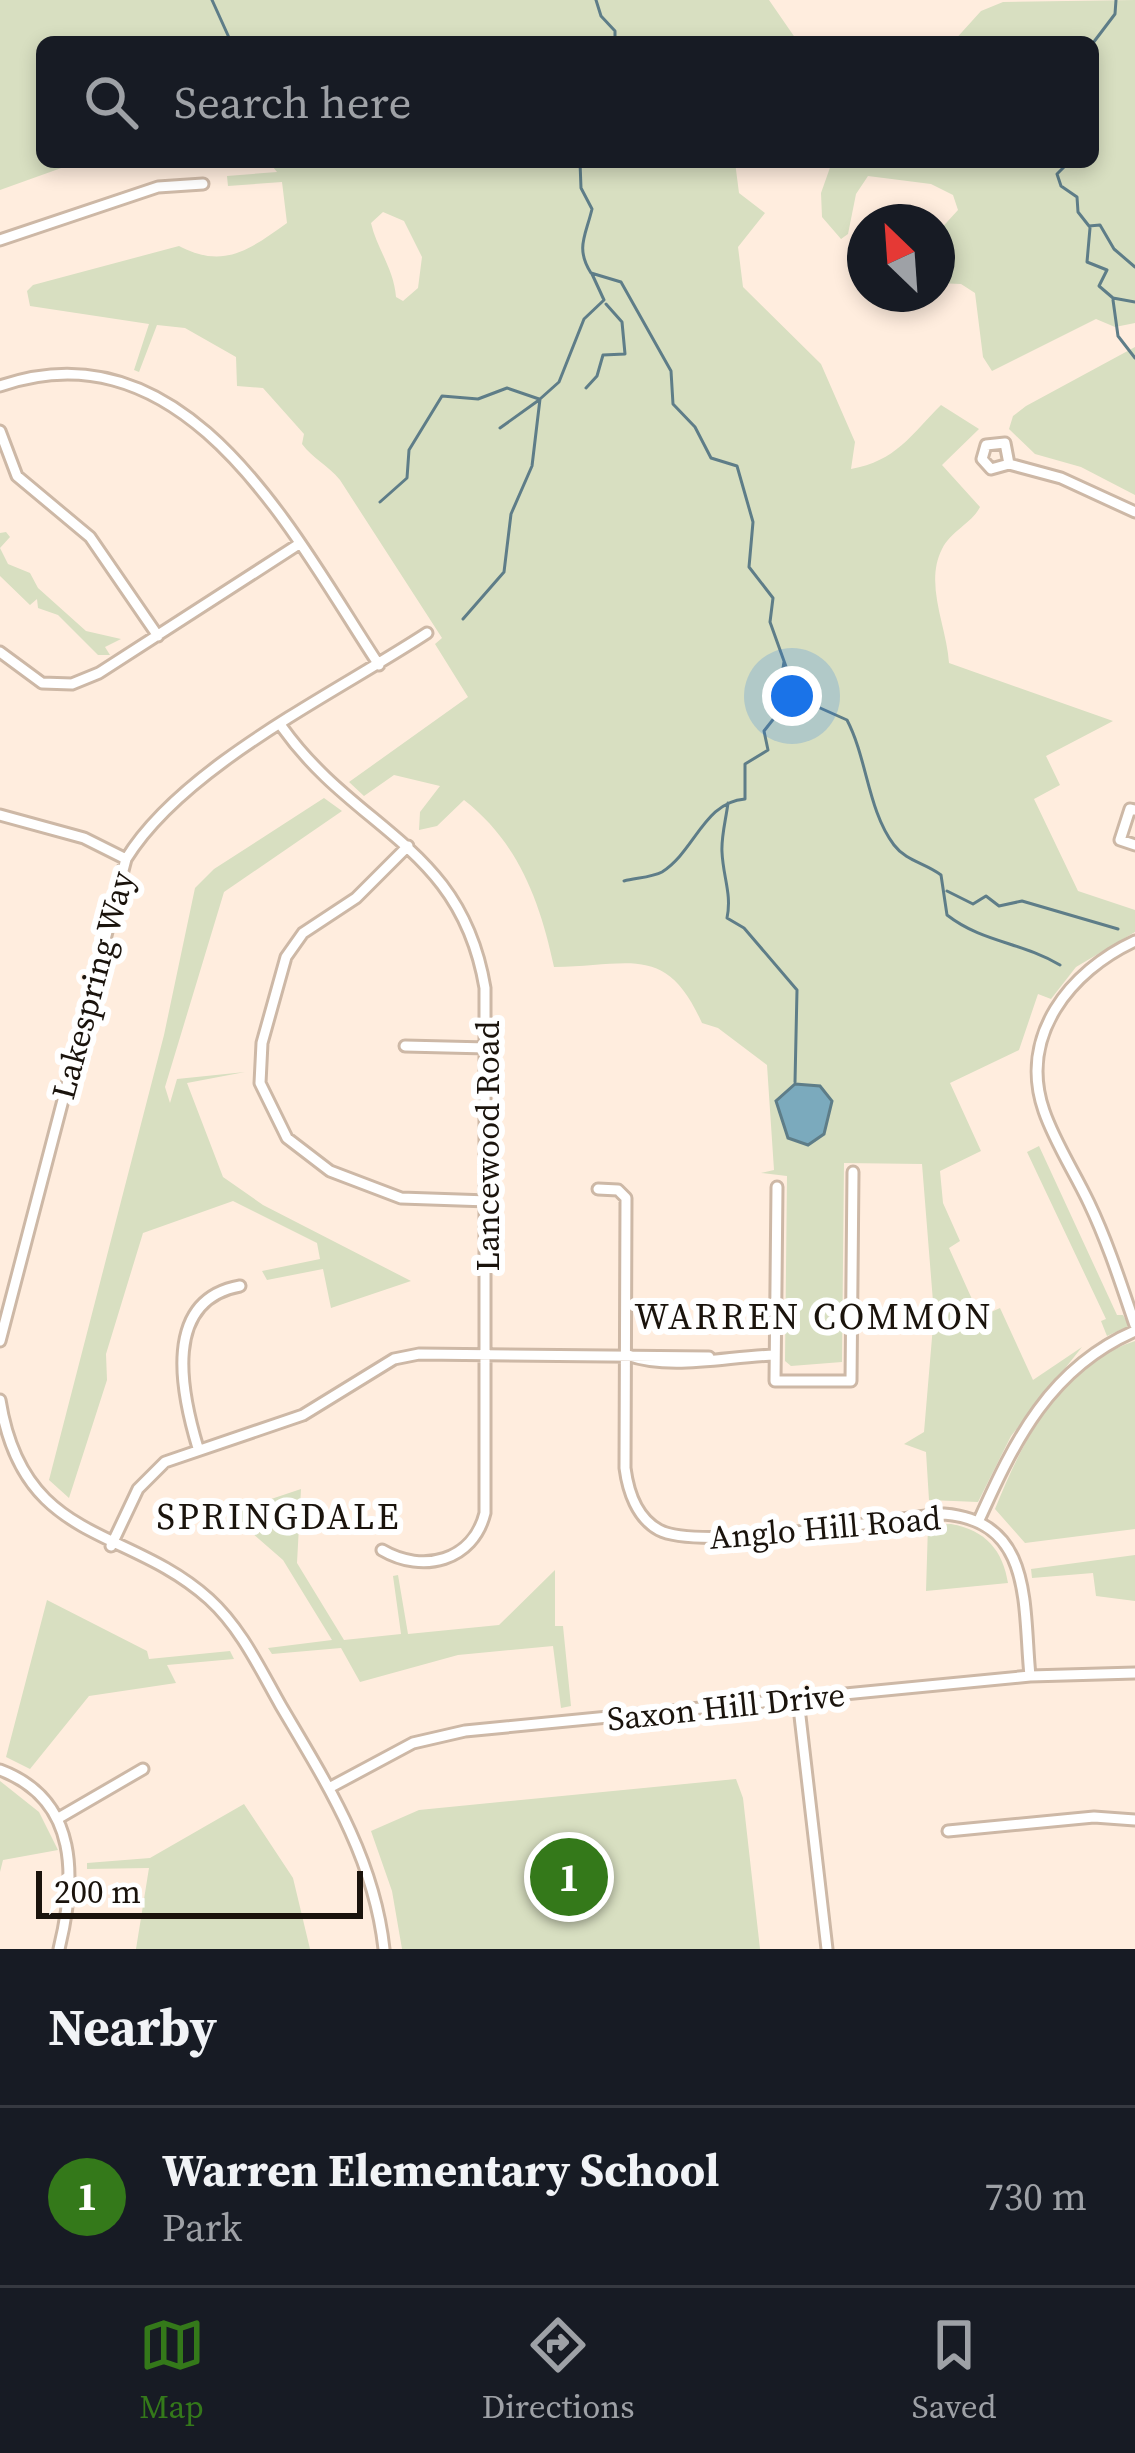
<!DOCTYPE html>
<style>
:root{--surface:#171b24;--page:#20242c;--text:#f1f3f6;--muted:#9ea1a6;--line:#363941;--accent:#34791a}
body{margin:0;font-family:"Source Serif 4",serif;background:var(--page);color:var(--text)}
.compass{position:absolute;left:847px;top:204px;width:108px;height:108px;border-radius:50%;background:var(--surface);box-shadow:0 6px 18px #0003;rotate:335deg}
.scale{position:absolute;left:36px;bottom:30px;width:327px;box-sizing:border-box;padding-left:12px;border:6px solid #1a130c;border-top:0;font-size:33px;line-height:42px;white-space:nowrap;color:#1a130c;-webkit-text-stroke:9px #fff;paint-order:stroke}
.you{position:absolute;left:792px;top:696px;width:42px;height:42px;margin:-30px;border:9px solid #fff;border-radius:50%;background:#1a73e8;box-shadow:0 0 0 18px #1a73e833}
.badge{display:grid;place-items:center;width:78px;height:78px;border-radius:50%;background:var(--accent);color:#fff;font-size:39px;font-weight:700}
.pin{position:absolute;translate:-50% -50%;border:6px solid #fff;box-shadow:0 3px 12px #0006}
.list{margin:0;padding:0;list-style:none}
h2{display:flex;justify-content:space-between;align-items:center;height:156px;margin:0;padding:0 48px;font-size:51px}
h2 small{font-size:39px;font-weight:400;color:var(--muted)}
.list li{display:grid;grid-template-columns:78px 1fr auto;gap:36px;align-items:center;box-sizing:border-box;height:180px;padding:0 48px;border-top:3px solid var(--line)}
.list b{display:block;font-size:45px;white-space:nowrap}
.list p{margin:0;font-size:39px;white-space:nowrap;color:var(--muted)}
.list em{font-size:39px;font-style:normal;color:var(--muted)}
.icon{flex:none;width:66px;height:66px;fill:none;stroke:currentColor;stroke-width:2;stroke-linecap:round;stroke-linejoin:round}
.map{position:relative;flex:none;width:1135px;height:1949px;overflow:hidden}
.search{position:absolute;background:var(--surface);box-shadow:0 6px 18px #0003;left:36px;right:36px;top:36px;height:132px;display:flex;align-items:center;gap:30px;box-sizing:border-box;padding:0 42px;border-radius:18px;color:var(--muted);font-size:45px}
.sheet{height:336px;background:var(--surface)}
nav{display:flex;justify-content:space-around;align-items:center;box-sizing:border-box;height:168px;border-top:3px solid var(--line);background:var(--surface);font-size:33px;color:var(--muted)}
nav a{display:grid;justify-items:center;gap:6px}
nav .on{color:var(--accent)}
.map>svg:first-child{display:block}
.green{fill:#d8dfc1;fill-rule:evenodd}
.water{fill:#7baabd;stroke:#5e7d88;stroke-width:3}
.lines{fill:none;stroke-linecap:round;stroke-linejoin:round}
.stream{stroke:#5e7d88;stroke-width:3}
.street-casing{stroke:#cdb8a6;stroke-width:15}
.street{stroke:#fff;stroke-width:9}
.labels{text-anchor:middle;stroke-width:12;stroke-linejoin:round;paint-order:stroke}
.street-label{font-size:33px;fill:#1a130c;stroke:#fff}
.neighbourhood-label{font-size:36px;letter-spacing:3px;fill:#1a130c;stroke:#fff}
</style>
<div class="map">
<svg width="1135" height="1949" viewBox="0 0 1135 1949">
<rect width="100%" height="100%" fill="#ffedde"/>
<path class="green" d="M0 0H769L798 42H42V162H78L0 190Z
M1135 0V323L1115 327 1096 319 992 371 983 357 975 293 961 284 937 283V233L958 210 953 195 931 184 868 176 856 194 848 234 841 239 822 217 821 193 832 162H1093V42H953L981 11 1003 2Z
M269 162H735L739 193 765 213 738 247 743 287 821 364 855 442 851 469C896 461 911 435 941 405L979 429 942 465 980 507C972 523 951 531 942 549 924 584 947 627 949 663L1113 721 1046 756 1060 785 1034 799 1078 891 1135 910V932L1076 967 1051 999 1038 994 1019 1050 950 1083 981 1151 940 1171 943 1203 960 1241 949 1248 980 1317 1000 1308 1033 1380 1082 1347 1011 1436 978 1502 929 1500 926 1452 904 1444 924 1432 934 1314 922 1164 844 1163 842 1362 791 1366 785 1361 787 1176 761 1173 774 1170 767 1065 718 1028 702 1023C666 943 631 966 554 967 540 901 518 842 464 800L437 826 419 830 420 812 440 786 394 775 364 796 349 782 468 697 435 644 442 638 340 480C328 465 313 459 302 444L304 434 263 388 237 386 236 357 185 328 157 325 139 372 134 370 149 324 30 306 27 291 33 285 179 246C223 269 248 251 287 223L282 182 228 186 227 176 277 172ZM383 212 404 221 422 257 418 288 403 301 396 297C394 269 377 249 371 223Z
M1135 347V495L1081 467 1035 454 1009 429 1013 416 1026 406Z
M6 532 10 537 0 548 8 564 30 573 38 588 86 631 121 639 105 647 110 655H98L58 615 38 608 37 599 30 605 0 576V533Z
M324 798 342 811 224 892 165 1087 170 1103 177 1079 245 1072 187 1083 223 1177 263 1205 411 1281 331 1308 323 1269 267 1280 262 1271 320 1259 317 1243 233 1201 143 1233 106 1354 107 1380 69 1498 49 1480 164 1035 195 888 214 869Z
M1039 1146 1117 1315H1123L1129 1326 1107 1336 1101 1321 1106 1319 1027 1152Z
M1135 1341V1529L1025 1543 995 1509C1022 1442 1060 1365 1135 1341Z
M301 1489 297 1563 344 1640 401 1634 393 1576 398 1575 408 1634 499 1625 555 1570V1626H563L571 1706 561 1708 553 1646 458 1655 360 1682 341 1648 272 1654 268 1648 332 1640 283 1560 229 1513Z
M951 1524C986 1530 1003 1551 1008 1583L926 1591 928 1525Z
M1135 1555V1601L1096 1596 1093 1573 1032 1578 1031 1569Z
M47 1600 147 1651 149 1659 230 1651 234 1659 167 1665 176 1683 89 1696 30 1769 6 1757Z
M736 1779 743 1798 760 1949H402L392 1891 371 1831 419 1810Z
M0 1781 39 1812 58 1850 3 1860 0 1872Z
M244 1804 293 1878 310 1949H136L149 1868 87 1869V1863L150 1858Z"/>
<path class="water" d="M795 1084 820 1086 832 1101 824 1134 808 1145 788 1138 776 1101Z"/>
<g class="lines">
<path class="stream" d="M212 0 231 42
M596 0 601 16 615 31V42
M1093 43 1115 14 1116 0
M580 162 581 188 592 209C586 235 575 248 591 273L621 282 671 371 673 404 695 427 711 458 737 466 753 522 749 567 773 598 770 622 794 689 800 699 847 720C867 758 868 811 894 845 906 861 925 863 941 875L947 915C983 943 1022 942 1060 965
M1069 162 1057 174 1061 186 1077 197 1078 212 1089 226 1100 225 1114 249 1135 267
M1090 228 1087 262 1107 270 1099 286 1113 298 1135 302
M1113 300 1118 336 1135 358
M586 388 597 376 603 355 625 354 622 322 606 304
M500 428 539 400
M380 502 407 478 409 450 442 396 478 399 507 388 539 399
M463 619 504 572 511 514 532 466 540 399 559 382 584 319 604 300 592 274
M728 803C726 819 721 837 722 852 723 877 732 894 727 918L744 928 797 990 795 1082
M624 881C636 878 653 877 662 872 695 851 704 802 745 799V764L768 750 764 731 775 717 784 662
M947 891 973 904 986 896 999 906 1022 901 1118 929"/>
<defs>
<path id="street" d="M0 240 158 187 203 184
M0 386C188 321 294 536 379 665
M0 431 17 476 90 537 158 636
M1009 464 1005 443 986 445 982 459 991 469 1009 464 1061 478 1135 512
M0 652 42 683 72 684 99 673 299 544
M282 727C357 832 461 845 485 988V1513C473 1561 423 1574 382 1550
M1135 810 1130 809 1120 840 1135 845
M0 815 84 838 126 859
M408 846 356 898 303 933 286 957 262 1043 260 1083 287 1138 330 1171 401 1198 488 1201
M1135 941C1070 971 1018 1036 1044 1111 1055 1143 1075 1173 1089 1203 1108 1243 1121 1284 1135 1325
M405 1046 487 1048
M777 1187 775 1381H851L853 1172
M598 1189 618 1190 626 1198 625 1468C628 1491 637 1518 659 1530 700 1552 888 1519 944 1514 1034 1521 1023 1607 1030 1676
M0 1341 126 859C183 766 334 694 427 633
M627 1355C672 1371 728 1356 775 1355
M0 1400C23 1545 127 1525 209 1599 241 1628 260 1669 281 1706 327 1784 374 1857 384 1949
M198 1448C181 1392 162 1300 240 1286
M979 1520C1015 1440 1050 1368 1135 1331
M111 1546 138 1489 165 1462 303 1415 394 1359 419 1354 709 1357
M798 1699 827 1949
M0 1770C80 1800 76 1880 59 1949
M329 1788 413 1743 465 1731 1030 1676 1135 1673
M57 1819 143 1769
M948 1831 1094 1817 1135 1820"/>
</defs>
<use href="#street" class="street-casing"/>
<use href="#street" class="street"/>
</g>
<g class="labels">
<g class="street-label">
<text transform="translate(92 985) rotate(-75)" y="12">Lakespring Way</text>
<text transform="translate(487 1146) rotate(-90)" y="12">Lancewood Road</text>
<text transform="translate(825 1527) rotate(-5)" y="12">Anglo Hill Road</text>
<text transform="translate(726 1706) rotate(-6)" y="12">Saxon Hill Drive</text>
</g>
<g class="neighbourhood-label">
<text x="814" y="1329">WARREN COMMON</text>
<text x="279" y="1529">SPRINGDALE</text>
</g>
</g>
</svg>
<svg class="compass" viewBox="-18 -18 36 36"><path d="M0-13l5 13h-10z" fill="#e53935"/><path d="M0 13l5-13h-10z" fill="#9ea1a6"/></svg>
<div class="scale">200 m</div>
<div class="you"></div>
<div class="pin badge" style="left:569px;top:1877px">1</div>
<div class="search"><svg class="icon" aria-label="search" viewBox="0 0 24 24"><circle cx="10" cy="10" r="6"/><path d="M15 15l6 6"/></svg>Search here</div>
</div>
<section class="sheet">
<h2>Nearby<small></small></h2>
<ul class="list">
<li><span class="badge">1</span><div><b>Warren Elementary School</b><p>Park</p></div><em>730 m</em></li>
</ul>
</section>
<nav>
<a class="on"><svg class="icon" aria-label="map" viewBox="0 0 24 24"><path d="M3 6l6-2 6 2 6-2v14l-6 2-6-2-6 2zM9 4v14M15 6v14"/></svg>Map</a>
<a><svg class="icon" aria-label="directions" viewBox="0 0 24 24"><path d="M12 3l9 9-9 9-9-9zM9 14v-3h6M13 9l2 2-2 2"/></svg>Directions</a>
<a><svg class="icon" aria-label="saved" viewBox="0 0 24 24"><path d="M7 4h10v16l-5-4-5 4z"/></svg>Saved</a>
</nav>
